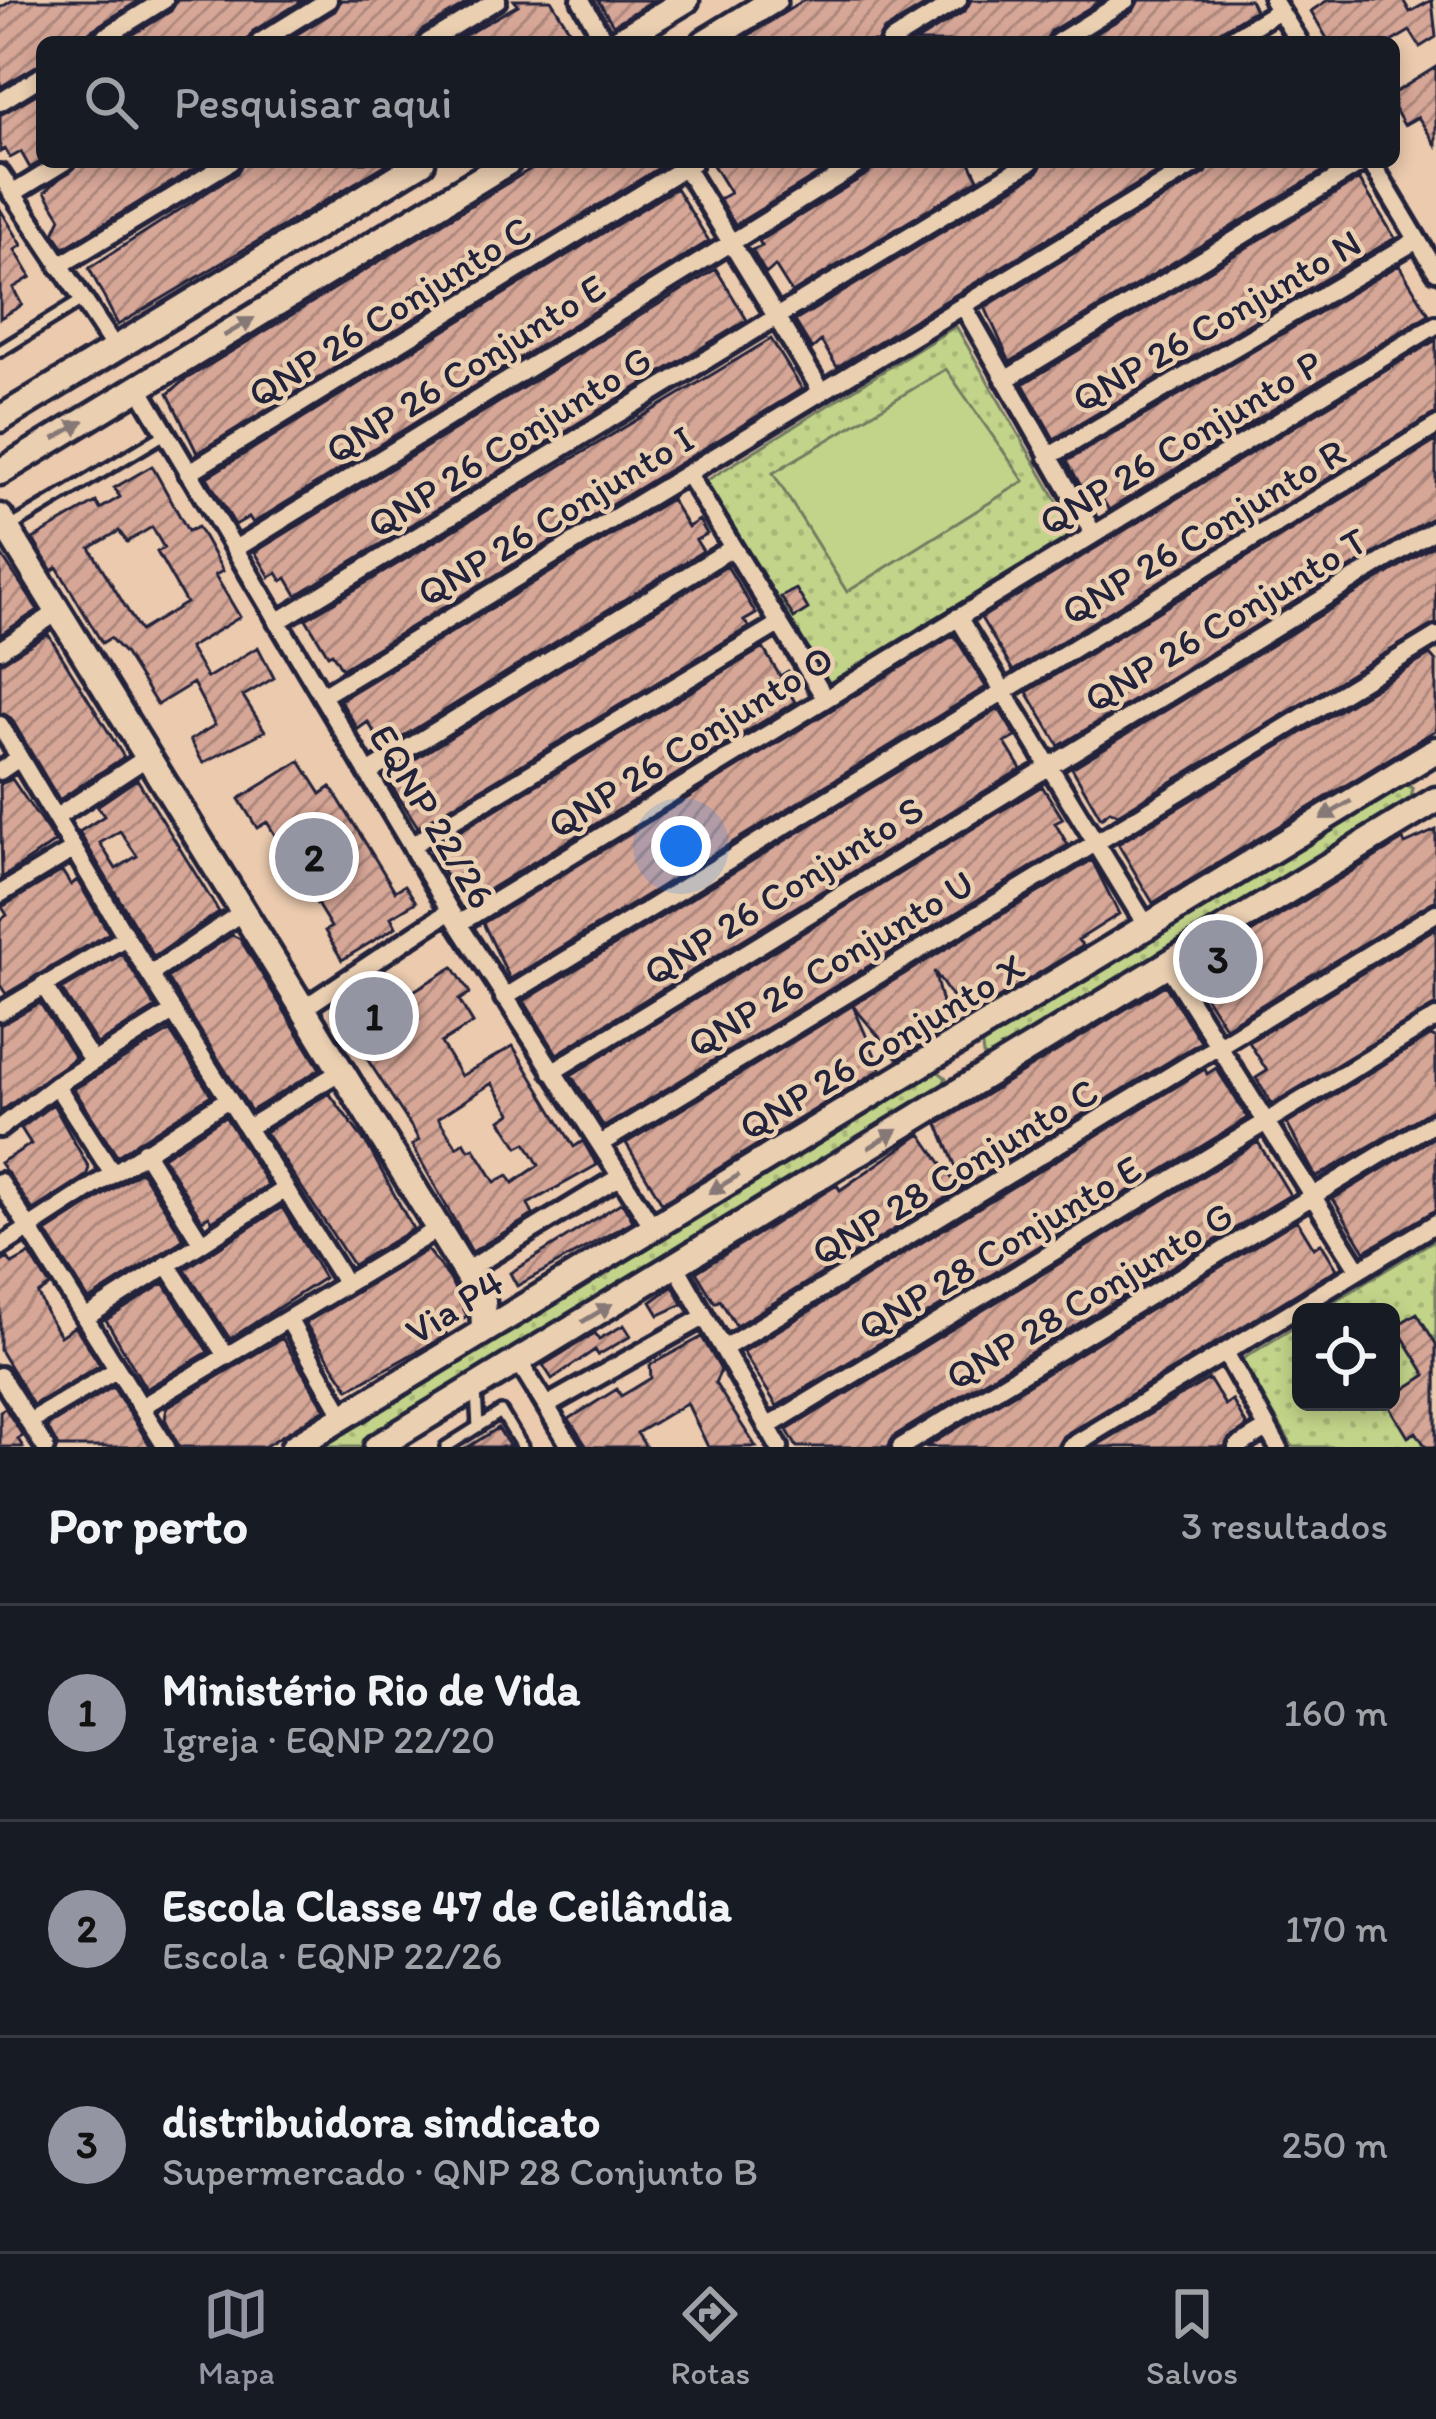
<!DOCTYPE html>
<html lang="pt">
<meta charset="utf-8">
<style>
:root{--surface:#171b24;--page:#242831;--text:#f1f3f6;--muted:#9ea1a6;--line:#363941;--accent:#9495a2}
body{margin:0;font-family:Itim,sans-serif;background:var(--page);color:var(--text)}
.controls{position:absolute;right:36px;bottom:36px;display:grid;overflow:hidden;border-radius:18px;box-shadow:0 6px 18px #0003}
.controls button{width:108px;height:108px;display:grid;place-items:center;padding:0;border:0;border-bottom:3px solid var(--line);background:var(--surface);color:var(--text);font:60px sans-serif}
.you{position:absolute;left:681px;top:846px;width:42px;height:42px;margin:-30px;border:9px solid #fff;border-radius:50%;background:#1a73e8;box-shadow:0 0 0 18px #1a73e833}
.badge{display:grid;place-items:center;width:78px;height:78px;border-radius:50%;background:var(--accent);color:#111;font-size:39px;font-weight:700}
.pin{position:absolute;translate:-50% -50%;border:6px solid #fff;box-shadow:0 3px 12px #0006}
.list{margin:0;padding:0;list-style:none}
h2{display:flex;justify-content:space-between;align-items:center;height:156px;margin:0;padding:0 48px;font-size:51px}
h2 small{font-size:39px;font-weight:400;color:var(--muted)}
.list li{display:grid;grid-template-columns:78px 1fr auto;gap:36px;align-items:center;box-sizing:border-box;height:216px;padding:0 48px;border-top:3px solid var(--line)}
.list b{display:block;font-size:45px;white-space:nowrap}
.list p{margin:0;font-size:39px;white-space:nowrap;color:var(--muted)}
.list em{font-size:39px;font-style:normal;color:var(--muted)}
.icon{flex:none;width:66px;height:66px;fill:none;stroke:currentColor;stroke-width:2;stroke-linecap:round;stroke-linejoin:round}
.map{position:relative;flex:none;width:1436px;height:1447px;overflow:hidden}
.search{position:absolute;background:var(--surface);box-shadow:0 6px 18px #0003;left:36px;right:36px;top:36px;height:132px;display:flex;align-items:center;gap:30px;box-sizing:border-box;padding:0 42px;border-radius:18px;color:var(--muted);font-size:45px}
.sheet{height:804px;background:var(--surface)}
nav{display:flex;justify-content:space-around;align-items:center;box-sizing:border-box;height:168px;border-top:3px solid var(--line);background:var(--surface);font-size:33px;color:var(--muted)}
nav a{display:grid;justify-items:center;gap:6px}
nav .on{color:var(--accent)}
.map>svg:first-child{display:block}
.park{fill:url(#park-dots);stroke:#727b62;stroke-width:3}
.pitch{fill:#c2d489;stroke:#727b62;stroke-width:3}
.building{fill:url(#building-hatch);stroke:#22223b;stroke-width:3;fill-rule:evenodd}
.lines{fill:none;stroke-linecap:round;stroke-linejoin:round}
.lane-casing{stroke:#22223b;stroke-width:18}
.street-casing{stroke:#22223b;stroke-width:26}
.secondary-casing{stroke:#22223b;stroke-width:33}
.lane{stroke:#eacfb1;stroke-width:9}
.street{stroke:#eacfb1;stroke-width:16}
.secondary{stroke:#eacfb1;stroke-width:24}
.oneway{fill:#867876}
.labels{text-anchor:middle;stroke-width:9;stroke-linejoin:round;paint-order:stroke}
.street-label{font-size:39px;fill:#22223b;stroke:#eacfb1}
</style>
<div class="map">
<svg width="1436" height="1447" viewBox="0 0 1436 1447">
<defs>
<pattern id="park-dots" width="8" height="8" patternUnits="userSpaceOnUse" patternTransform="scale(3)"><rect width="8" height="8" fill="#c2d489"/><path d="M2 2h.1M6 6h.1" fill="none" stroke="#a6b677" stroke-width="1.8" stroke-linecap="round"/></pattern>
<pattern id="building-hatch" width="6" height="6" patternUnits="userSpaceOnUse" patternTransform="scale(3)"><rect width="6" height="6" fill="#d6a697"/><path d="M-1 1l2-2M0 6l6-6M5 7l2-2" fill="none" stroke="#ad877c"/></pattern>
</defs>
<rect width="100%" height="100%" fill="#ebcaae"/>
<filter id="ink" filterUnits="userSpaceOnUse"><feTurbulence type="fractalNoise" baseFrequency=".00833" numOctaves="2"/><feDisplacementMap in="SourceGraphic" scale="24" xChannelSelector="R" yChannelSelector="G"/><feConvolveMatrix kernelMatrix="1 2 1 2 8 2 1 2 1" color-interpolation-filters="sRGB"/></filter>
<g filter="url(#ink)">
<path class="park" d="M956 326 1076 534 830 685 701 484Z
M1404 781 1413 789 1410 801 994 1060 983 1055 981 1039Z
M934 1068 946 1078 939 1093 363 1447H316Z
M1436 1239V1447H1293L1241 1360 1301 1323V1402H1391V1312H1318Z"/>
<path class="pitch" d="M946 369 1024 481 847 592 773 473Z"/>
<path class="building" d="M13 0H140L90 31 84 42H42V63L0 87V8Z
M177 0H304L253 31 247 42H121L171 11Z
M341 0H472L421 31 415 42H284L335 11Z
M514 0H551L577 42H453L518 5Z
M598 0H654L613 25Z
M804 0H934L883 31 877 42H738Z
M971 0H1102L1051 31 1045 42H915L965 11Z
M1139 0H1250L1255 10 1220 31 1214 42H1082L1133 11Z
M1328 0H1403L1410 12 1432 0 1436 37 1420 47 1410 31 1391 42H1329L1311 11Z
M1436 67V145L1418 117 1404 125 1394 108V93Z
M42 91V161L30 168 21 152 10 158 5 149 0 152V115Z
M77 162H205L64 248 54 233 61 218 45 192Z
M243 162H390L118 325 89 268 237 173Z
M542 162 662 166 197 453 168 394 183 381Z
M711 162H838L735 225 719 199 730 193Z
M875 162H970L978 179 792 293 775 266 766 274 752 250 762 246 759 241 869 173Z
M1043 162H1174L837 367 821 341 812 349 795 321 1009 191 1038 172Z
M1212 162H1338L1010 362 985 307 1206 173Z
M1359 179 1395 238 1054 439 1023 384Z
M676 188 709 241 253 523 249 517 235 525 207 477Z
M0 209 22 245 15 250 31 277 13 288 22 305 0 318Z
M1399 265 1429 314 1109 510 1093 484 1083 490 1067 461Z
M716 269 747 320 297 595 287 578 282 581 277 573 270 577 255 552Z
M771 339 802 389 342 669 332 653 328 655 306 619Z
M1436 340V413L1013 671 981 618Z
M1436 441V516L1059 746 1027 692Z
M152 466 188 531 198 527 204 537 223 571 215 575 240 617 189 648 207 678 258 647 274 678 243 696 265 731 203 763 190 740 215 725 193 683 157 705 125 654 110 638 102 643 57 567 52 571 33 539 96 502 100 509 120 497 114 488ZM152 527 164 548 157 552 186 603 140 631 90 548 119 531 127 542Z
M671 499 688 527 699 520 707 534 696 540 703 551 384 748 368 722 358 729 340 700Z
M1436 544V623L1118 814 1110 811 1101 818 1072 768Z
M0 553 38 610 0 635Z
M727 566 756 614 744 621 749 627 418 827 386 777Z
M796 589 808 609 794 618 781 597Z
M48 634 124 757 59 800 11 718 0 712V663Z
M954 635 986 687 510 979 483 923Z
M763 648 780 676 788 671 795 683 788 690 795 702 467 903 451 876 448 879 430 849Z
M1430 655 1436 662V730L1153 903 1118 844Z
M999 709 1016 737 1005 743 1021 769 557 1054 524 1001Z
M300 761 321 794 331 787 395 891 405 885 416 902 391 917 396 927 342 960 325 931 331 927 267 822 257 828 239 799Z
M12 779 55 842 2 878 0 784Z
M137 779 219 912 154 957 79 832 104 816 97 806ZM120 831 137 856 116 869 100 843Z
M1042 786 1063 819 1055 823 1068 845 604 1127 571 1075Z
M1436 830V900L1225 1027 1189 971 1403 840 1405 844Z
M1092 860 1119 914 1078 940 1083 946 966 1018 934 971 948 1028 898 1059 853 1006 881 1069 662 1203 626 1143Z
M62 871 71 885 77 880 109 933 6 994 0 985V920L7 915 2 907Z
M1436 928V1005L1272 1104 1256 1078 1267 1071 1249 1042Z
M232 935 240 939 320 1069 251 1111 167 978Z
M122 954 156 1008 97 1044 62 990Z
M453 967 470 993 459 1000 473 1023 441 1043 461 1076 513 1046 574 1147 583 1141 597 1165 528 1204 533 1215 472 1252 412 1145 419 1140 414 1131 332 1005 386 971 402 998ZM492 1083 511 1113 501 1120 503 1124 518 1147 526 1143 539 1165 513 1183 508 1175 495 1182 474 1148 469 1150 464 1142 457 1147 438 1118Z
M1165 985 1201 1042 736 1326 720 1300 715 1303 696 1272 837 1185 840 1190 921 1134 958 1187 963 1184 938 1124Z
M40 1003 75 1058 0 1112V1025Z
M170 1031 211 1095 117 1156 74 1089Z
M1430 1036 1436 1038V1108L1316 1177 1287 1124Z
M1216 1068 1248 1118 777 1406 743 1352 1205 1069 1207 1074Z
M329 1093 368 1146 413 1229 353 1265 265 1132Z
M53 1104 89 1168 86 1176 33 1210 0 1163 31 1144 21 1128Z
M225 1116 268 1185 212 1221 209 1216 202 1220 163 1157Z
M1436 1136V1210L1365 1251 1333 1199Z
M1258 1142 1290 1195 894 1436 888 1447H797L787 1430Z
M141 1171 184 1239 89 1300 46 1232Z
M622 1202 633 1221 517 1286 510 1273Z
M282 1207 324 1278 230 1339 185 1269Z
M1297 1220 1314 1248 1321 1243 1337 1269 1063 1436 1057 1447H926Z
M427 1250 450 1279 467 1316 444 1330 447 1335 349 1389 305 1323Z
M30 1254 50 1286 38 1294 47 1314 60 1336 75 1326 100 1365 33 1405 0 1350V1263L8 1258 12 1264Z
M164 1283 208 1352 146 1389 106 1320Z
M673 1286 683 1304 659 1315 651 1302Z
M1417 1313 1436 1344V1447H1426L1416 1432 1408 1437 1387 1402H1391V1367L1405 1389 1426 1375 1396 1326Z
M624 1325 631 1336 598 1355 595 1350 552 1379 543 1365 595 1333 599 1339Z
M702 1337 721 1370 715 1383 756 1447H708L687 1403 637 1433 646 1447H587L569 1419 617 1389 621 1396 633 1389 651 1378 650 1365Z
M282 1338 325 1409 264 1447H179L165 1419 167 1407Z
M1209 1379 1225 1405 1232 1400 1247 1426 1224 1447H1094Z
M113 1387 151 1447H58L47 1426Z
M5 1408 23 1436 18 1439 23 1447H0V1411Z
M498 1428 510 1447H468Z"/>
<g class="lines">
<defs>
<path id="lane" d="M0 351 82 300
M12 526 165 434
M476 1391 478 1427
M446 1447 501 1412 522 1447"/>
<path id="street" d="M581 0 605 42
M1273 0 1299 42
M97 42 164 0
M260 42 328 0
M428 42 497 0
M890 42 958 0
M1058 42 1126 0
M1227 42 1279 10
M0 102 42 76
M682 162 822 392
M1371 162 1436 271
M0 174 115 348
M12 194 64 162
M59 266 230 162
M963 305 1093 533
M1005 380 1363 162
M139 388 450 911 653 1227
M1048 457 1417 240
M188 473 693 162
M688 474 825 698
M235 549 862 162
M958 617 1146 925
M277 622 1030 162
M0 650 59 611
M322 696 1199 162
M0 725 126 937 344 1281
M0 771 19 758
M368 773 732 548
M58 816 146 758
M412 845 777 625
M0 894 74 849
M458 924 1436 325
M1167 964 1359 1270
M151 974 241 913
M43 985 93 1062
M504 998 1436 426
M301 1010 450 911
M0 1012 126 937
M552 1072 1436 529
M56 1085 111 1171
M0 1128 56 1085 173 1012
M247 1128 338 1073
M600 1144 1436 636
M144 1151 201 1242
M0 1182 166 1447
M0 1247 228 1099
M167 1264 226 1356
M676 1266 779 1447
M464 1272 621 1176
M85 1318 284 1190
M288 1319 345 1418
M723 1349 1436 913
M1226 1354 1278 1447
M518 1360 571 1447
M0 1376 45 1447
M143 1406 436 1230
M546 1406 704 1317
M29 1422 116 1370
M767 1427 1436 1018
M901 1447 1436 1121
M1070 1447 1436 1223
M1237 1447 1266 1429"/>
<path id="secondary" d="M617 42 686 0
M705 42 774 0
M0 419 422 162
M0 472 508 162
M0 517 483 1301 484 1330
M294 1447 1436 750
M377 1447 1436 800"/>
</defs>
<use href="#lane" class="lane-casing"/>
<use href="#street" class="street-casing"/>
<use href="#secondary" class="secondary-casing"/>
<use href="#lane" class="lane"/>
<use href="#street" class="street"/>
<use href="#secondary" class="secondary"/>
</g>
<defs><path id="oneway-solid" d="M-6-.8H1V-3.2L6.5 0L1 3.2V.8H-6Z" transform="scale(3)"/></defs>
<g class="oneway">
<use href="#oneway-solid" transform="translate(239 327) rotate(-31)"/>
<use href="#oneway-solid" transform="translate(69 430) rotate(-31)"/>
<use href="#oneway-solid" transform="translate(1336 810) rotate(149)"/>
<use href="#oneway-solid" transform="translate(883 1139) rotate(-32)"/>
<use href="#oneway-solid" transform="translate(724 1184) rotate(149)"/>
<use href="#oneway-solid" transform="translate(597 1313) rotate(-31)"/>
</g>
</g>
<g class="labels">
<g class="street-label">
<text transform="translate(389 311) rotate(-32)" y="14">QNP 26 Conjunto C</text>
<text transform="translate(1216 320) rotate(-30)" y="14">QNP 26 Conjunto N</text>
<text transform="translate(465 368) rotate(-32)" y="14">QNP 26 Conjunto E</text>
<text transform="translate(509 441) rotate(-32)" y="14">QNP 26 Conjunto G</text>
<text transform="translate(1180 442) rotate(-31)" y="14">QNP 26 Conjunto P</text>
<text transform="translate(555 515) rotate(-31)" y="14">QNP 26 Conjunto I</text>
<text transform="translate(1203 531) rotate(-31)" y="14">QNP 26 Conjunto R</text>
<text transform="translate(1225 619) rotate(-31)" y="14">QNP 26 Conjunto T</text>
<text transform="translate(690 741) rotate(-32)" y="14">QNP 26 Conjunto O</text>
<text transform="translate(433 816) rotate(59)" y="14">EQNP 22/26</text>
<text transform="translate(783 890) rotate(-32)" y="14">QNP 26 Conjunto S</text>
<text transform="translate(830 963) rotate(-31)" y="14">QNP 26 Conjunto U</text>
<text transform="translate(881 1046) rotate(-31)" y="14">QNP 26 Conjunto X</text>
<text transform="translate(954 1171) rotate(-31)" y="14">QNP 28 Conjunto C</text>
<text transform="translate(999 1247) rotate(-31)" y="14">QNP 28 Conjunto E</text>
<text transform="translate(1089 1295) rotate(-31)" y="14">QNP 28 Conjunto G</text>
<text transform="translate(454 1306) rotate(-32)" y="14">Via P4</text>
</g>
</g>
</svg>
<div class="controls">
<button><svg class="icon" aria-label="locate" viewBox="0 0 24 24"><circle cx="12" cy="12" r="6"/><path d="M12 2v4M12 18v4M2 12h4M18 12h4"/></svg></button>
</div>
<div class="you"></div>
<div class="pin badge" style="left:374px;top:1016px">1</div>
<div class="pin badge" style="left:314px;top:857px">2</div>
<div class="pin badge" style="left:1218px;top:959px">3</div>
<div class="search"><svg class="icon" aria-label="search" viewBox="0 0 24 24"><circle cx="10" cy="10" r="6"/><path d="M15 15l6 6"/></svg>Pesquisar aqui</div>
</div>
<section class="sheet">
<h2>Por perto<small>3 resultados</small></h2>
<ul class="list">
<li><span class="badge">1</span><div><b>Ministério Rio de Vida</b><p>Igreja · EQNP 22/20</p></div><em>160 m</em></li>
<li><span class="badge">2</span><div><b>Escola Classe 47 de Ceilândia</b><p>Escola · EQNP 22/26</p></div><em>170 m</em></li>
<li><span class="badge">3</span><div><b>distribuidora sindicato</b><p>Supermercado · QNP 28 Conjunto B</p></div><em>250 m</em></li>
</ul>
</section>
<nav>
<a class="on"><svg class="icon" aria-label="map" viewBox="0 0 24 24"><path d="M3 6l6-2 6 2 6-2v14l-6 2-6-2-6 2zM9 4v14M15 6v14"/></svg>Mapa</a>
<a><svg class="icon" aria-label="directions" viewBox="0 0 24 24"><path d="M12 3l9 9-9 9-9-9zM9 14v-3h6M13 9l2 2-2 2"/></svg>Rotas</a>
<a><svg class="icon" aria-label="saved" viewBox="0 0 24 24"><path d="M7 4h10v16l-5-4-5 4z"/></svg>Salvos</a>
</nav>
